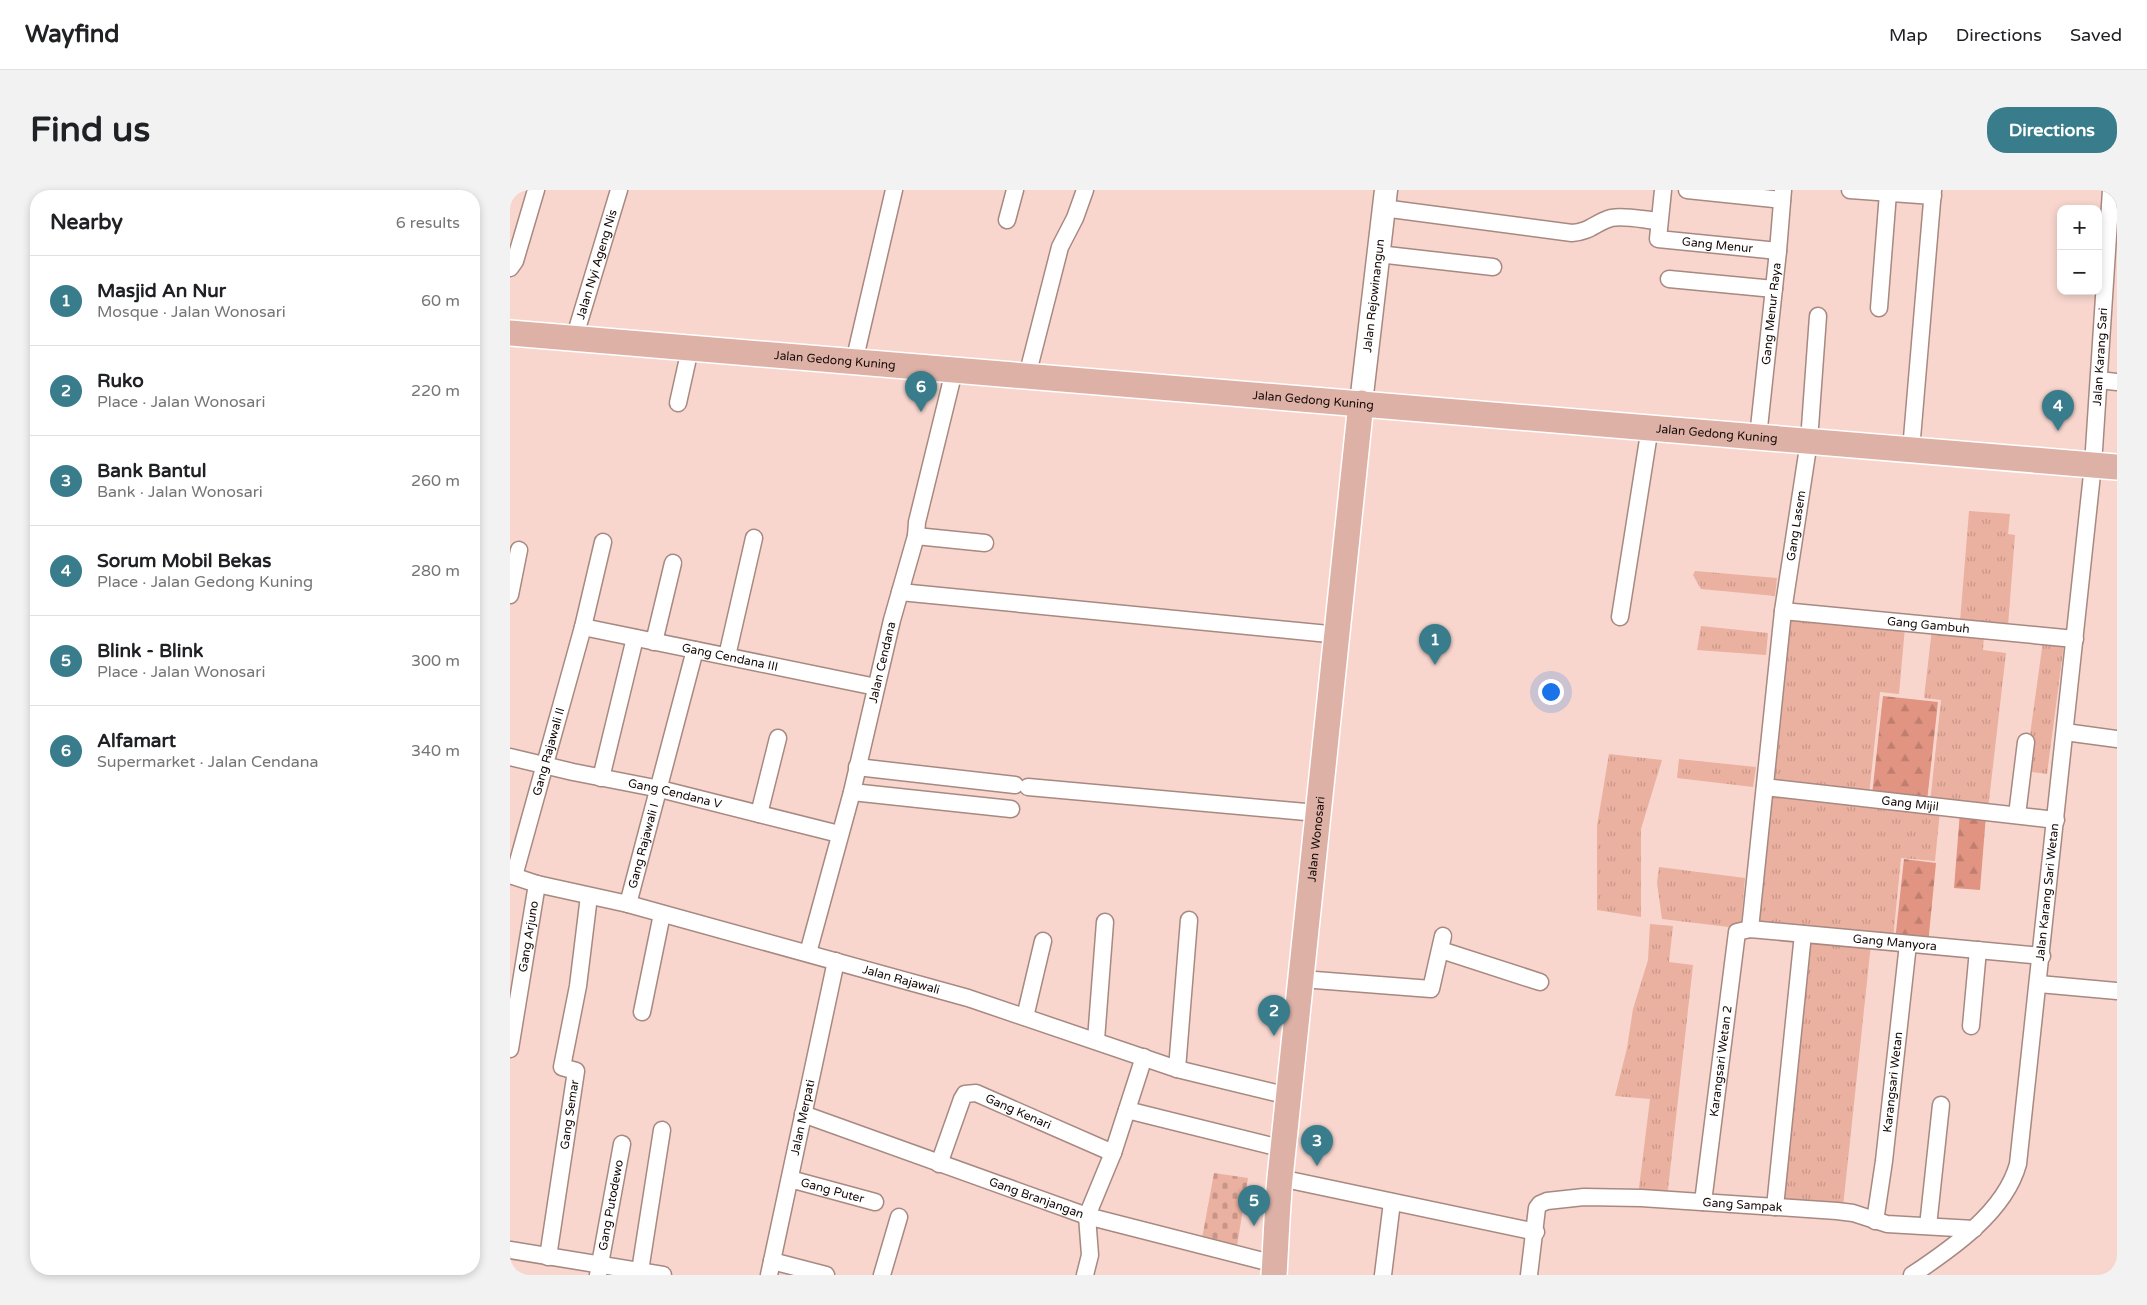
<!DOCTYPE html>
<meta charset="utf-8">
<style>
:root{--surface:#fff;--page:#f2f2f2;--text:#202124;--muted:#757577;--line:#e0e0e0;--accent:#397d8c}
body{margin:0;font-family:"Varela Round",sans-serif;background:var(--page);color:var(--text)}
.controls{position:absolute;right:15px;top:15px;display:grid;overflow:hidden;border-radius:10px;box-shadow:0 2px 8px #0003}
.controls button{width:45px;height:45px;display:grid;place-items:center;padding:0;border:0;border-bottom:1px solid var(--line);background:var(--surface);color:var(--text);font:25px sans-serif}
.you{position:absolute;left:1040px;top:501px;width:18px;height:18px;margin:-12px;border:4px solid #fff;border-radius:50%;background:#1a73e8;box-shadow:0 0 0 8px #1a73e833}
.badge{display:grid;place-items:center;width:32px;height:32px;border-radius:50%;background:var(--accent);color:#fff;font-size:16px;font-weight:700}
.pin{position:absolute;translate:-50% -41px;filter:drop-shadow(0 1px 2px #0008)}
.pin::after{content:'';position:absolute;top:26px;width:18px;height:15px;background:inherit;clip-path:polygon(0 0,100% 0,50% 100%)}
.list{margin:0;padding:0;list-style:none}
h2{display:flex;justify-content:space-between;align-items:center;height:65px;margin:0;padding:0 20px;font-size:21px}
h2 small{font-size:16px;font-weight:400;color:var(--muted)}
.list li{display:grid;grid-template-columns:32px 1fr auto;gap:15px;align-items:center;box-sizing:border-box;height:90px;padding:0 20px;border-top:1px solid var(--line)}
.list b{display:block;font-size:19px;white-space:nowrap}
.list p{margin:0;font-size:16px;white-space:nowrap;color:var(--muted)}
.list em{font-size:16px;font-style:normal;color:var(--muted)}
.map{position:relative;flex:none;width:1607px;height:1085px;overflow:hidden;border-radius:20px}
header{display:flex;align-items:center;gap:30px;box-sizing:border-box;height:70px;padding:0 25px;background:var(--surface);border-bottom:1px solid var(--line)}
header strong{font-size:24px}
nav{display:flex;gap:28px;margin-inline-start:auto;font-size:18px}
.intro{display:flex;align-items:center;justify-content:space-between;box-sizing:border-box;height:120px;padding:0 30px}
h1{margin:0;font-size:35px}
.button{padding:12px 22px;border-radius:20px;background:var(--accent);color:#fff;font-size:18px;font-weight:700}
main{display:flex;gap:30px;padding:0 30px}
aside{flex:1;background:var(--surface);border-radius:20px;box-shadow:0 2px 8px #0003}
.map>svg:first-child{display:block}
.grass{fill:url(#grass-tufts)}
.forest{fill:url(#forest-firs)}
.cemetery{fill:url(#cemetery-stones)}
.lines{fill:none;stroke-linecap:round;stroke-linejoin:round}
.street-casing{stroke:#a78981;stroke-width:19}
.secondary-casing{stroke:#a78981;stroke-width:25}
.primary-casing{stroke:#fff;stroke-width:28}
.street{stroke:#fff;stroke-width:16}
.secondary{stroke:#fff;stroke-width:22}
.primary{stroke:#ddb1a6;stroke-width:25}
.labels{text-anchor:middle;stroke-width:4.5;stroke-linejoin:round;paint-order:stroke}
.street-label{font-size:12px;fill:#140907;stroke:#fbe7e2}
</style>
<header>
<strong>Wayfind</strong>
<nav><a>Map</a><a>Directions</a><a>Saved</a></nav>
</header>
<div class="intro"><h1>Find us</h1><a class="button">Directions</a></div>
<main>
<aside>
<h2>Nearby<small>6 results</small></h2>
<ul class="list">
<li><span class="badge">1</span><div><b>Masjid An Nur</b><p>Mosque · Jalan Wonosari</p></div><em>60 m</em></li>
<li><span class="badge">2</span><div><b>Ruko</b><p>Place · Jalan Wonosari</p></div><em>220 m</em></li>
<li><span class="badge">3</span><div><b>Bank Bantul</b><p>Bank · Jalan Wonosari</p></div><em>260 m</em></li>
<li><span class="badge">4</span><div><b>Sorum Mobil Bekas</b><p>Place · Jalan Gedong Kuning</p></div><em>280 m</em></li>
<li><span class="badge">5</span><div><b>Blink - Blink</b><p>Place · Jalan Wonosari</p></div><em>300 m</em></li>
<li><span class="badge">6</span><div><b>Alfamart</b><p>Supermarket · Jalan Cendana</p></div><em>340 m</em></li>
</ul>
</aside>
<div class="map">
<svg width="1607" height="1085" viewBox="0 0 1607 1085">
<defs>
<pattern id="grass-tufts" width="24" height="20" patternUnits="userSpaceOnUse" patternTransform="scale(1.25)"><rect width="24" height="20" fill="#eab0a0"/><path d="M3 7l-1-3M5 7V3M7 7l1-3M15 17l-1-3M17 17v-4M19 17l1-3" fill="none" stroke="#c89688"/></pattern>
<pattern id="forest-firs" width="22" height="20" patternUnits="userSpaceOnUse" patternTransform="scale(1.25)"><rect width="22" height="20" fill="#e09481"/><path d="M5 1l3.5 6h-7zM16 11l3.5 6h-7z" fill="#bf7e6e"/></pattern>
<pattern id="cemetery-stones" width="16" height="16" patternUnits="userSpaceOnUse" patternTransform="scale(1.25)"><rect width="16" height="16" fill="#eab0a0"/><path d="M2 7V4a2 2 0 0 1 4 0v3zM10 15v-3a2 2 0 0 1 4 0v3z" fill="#c89688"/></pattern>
</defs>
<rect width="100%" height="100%" fill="#f8d6ce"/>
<path class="grass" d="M1459 321 1500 324 1498 344 1505 345 1498 436 1450 432Z
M1185 381 1267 388 1265 406 1191 399 1183 385Z
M1277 425 1395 437 1389 504 1370 502 1359 605 1257 594Z
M1191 436 1258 443 1256 465 1187 460Z
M1422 439 1474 445 1473 460 1496 463 1478 619 1420 613 1431 510 1414 508Z
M1533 451 1554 454 1537 584 1515 581Z
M1099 564 1152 570 1131 639V727L1087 720V636Z
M1169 569 1246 577 1243 597 1167 588Z
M1258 603 1430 621 1425 671 1391 668 1383 749 1244 734Z
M1149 677 1235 688 1231 735 1219 737 1152 729 1147 693Z
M1140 734 1163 736 1159 772 1183 775 1157 1008 1128 1006 1140 909 1105 906 1117 858 1123 819 1138 770Z
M1294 747 1361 754 1333 1017 1267 1009Z"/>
<path class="forest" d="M1373 506 1428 512 1417 611 1362 605Z
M1450 622 1476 625 1470 700 1444 698Z
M1394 669 1426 673 1418 754 1385 751Z"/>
<path class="cemetery" d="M704 983 738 988 726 1062 691 1054Z"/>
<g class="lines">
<defs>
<g id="street">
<path id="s1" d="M1153 0 1148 49 1268 61"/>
<path d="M1177 0 1272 10"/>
<path d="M1340 0 1423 6"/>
<path d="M873 18 1062 43C1080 42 1086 32 1101 28 1115 25 1134 30 1148 31"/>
<path d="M497 30 505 0"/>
<path d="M868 64 983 77"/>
<path d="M0 78 5 71 26 0"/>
<path d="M1159 89 1264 99"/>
<path d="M1369 118 1378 3"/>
<path id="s2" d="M64 149 109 0"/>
<path d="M344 172 384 0"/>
<path d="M517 186 550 57 565 28 575 0"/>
<path d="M1589 190 1607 192"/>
<path d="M168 213 180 159"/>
<path id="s3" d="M1248 247 1268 61 1273 0"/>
<path d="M1401 260 1423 0"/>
<path d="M406 346 475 353"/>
<path d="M390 402 829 445"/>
<path d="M0 405 9 360"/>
<path id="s4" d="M1273 421 1565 449"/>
<path d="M1110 427 1140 237"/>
<path id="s5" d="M73 437 366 497"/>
<path d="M144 452 163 373"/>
<path d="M217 466 244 348"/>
<path d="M1555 542 1607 549"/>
<path id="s6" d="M0 567 63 582 150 599 329 644"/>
<path d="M347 577 505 595"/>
<path d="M91 588 125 448"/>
<path d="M518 597 807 623"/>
<path id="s7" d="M1255 597 1546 630"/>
<path d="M342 602 501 619"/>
<path d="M249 624 268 548"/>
<path d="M1507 625 1516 552"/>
<path id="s8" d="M0 685 27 694 118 714 458 808 667 879 779 906"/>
<path id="s9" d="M4 686 73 437 93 352"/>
<path id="s10" d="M118 714 185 460"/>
<path id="s11" d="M1240 739 1273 421 1299 251 1308 126"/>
<path d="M931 760 1030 792"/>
<path id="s12" d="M298 763 342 602 382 430 406 346 407 332 444 181"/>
<path d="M792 789 921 799 933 746"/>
<path d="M1529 794 1607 801"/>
<path d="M132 822 152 724"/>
<path d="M515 827 533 751"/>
<path d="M1461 836 1468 760"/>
<path d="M586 850 595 732"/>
<path id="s13" d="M0 859 27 694"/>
<path d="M667 879 679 730"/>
<path d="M617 920 774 959"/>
<path id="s14" d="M293 924 577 1026 765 1074"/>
<path id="s15" d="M429 974 452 909 455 904 466 903 603 963"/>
<path d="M770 988 1026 1042"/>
<path id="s16" d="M280 989 365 1012"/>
<path id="s17" d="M1193 1012 1227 742 1240 739 1532 766"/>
<path d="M1265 1017 1293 744"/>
<path id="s18" d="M1365 1031 1374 971 1398 754"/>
<path d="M1418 1036 1431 915"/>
<path d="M0 1060 153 1085"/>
<path id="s19" d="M38 1067 66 881 52 877 68 796 79 706"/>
<path d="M262 1071 316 1085"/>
<path d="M130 1081 152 940"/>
<path id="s20" d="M88 1085 112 954"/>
<path id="s21" d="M259 1085 326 771"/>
<path d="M372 1085 389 1027"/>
<path d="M575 1085 580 1065 577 1026 603 963 634 867"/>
<path d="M873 1085 882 1012"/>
<path id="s22" d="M1019 1085 1027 1018 1030 1014 1037 1011 1074 1007 1131 1008 1327 1021 1343 1023 1377 1034 1464 1039"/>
<path id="s23" d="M1402 1085C1441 1059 1495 1022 1508 974L1583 275 1601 0"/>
</g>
<g id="secondary">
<path id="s24" d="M851 213 876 0"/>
</g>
<g id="primary">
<path id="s25" d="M0 143 1607 277"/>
<path id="s26" d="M764 1085C766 1053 767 1020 770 988 797 730 826 472 851 213"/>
</g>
</defs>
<use href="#street" class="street-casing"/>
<use href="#secondary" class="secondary-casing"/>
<use href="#primary" class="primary-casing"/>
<use href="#street" class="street"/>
<use href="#secondary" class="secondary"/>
<use href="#primary" class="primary"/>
</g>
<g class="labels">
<g class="street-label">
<text dy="4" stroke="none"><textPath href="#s1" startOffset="109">Gang Menur</textPath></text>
<text dy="4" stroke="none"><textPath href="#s2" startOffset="78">Jalan Nyi Ageng Nis</textPath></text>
<text dy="4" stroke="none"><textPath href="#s24" startOffset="108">Jalan Rejowinangun</textPath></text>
<text dy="4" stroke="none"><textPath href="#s3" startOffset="124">Gang Menur Raya</textPath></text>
<text dy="4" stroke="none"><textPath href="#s23" startOffset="968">Jalan Karang Sari</textPath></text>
<text dy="4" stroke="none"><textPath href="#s25" startOffset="326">Jalan Gedong Kuning</textPath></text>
<text dy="4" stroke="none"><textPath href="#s25" startOffset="806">Jalan Gedong Kuning</textPath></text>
<text dy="4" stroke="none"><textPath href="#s25" startOffset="1211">Jalan Gedong Kuning</textPath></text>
<text dy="4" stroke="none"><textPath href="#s11" startOffset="406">Gang Lasem</textPath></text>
<text dy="4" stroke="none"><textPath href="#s4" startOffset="146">Gang Gambuh</textPath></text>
<text dy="4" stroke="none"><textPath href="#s5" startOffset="150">Gang Cendana III</textPath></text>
<text dy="4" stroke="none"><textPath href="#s12" startOffset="300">Jalan Cendana</textPath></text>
<text dy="4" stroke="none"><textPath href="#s9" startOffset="129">Gang Rajawali II</textPath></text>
<text dy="4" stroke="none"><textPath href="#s6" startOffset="169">Gang Cendana V</textPath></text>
<text dy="4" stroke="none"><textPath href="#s7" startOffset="146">Gang Mijil</textPath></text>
<text dy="4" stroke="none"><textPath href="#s26" startOffset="438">Jalan Wonosari</textPath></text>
<text dy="4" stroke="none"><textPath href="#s10" startOffset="60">Gang Rajawali I</textPath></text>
<text dy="4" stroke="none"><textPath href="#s23" startOffset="430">Jalan Karang Sari Wetan</textPath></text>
<text dy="4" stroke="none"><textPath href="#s13" startOffset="114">Gang Arjuno</textPath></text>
<text dy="4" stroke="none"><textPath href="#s17" startOffset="431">Gang Manyora</textPath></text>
<text dy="4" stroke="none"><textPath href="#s8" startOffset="405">Jalan Rajawali</textPath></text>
<text dy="4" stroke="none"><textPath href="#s17" startOffset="142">Karangsari Wetan 2</textPath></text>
<text dy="4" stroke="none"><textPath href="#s18" startOffset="140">Karangsari Wetan</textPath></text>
<text dy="4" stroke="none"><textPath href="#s15" startOffset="132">Gang Kenari</textPath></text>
<text dy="4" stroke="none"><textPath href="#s19" startOffset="144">Gang Semar</textPath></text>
<text dy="4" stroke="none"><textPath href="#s21" startOffset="161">Jalan Merpati</textPath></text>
<text dy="4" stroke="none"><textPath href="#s16" startOffset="44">Gang Puter</textPath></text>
<text dy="4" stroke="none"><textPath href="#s14" startOffset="248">Gang Branjangan</textPath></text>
<text dy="4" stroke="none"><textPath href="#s20" startOffset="71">Gang Putodewo</textPath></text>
<text dy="4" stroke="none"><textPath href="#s22" startOffset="276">Gang Sampak</textPath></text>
</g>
</g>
</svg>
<div class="controls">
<button>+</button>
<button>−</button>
</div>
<div class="you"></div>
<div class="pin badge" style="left:925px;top:475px">1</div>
<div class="pin badge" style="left:764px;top:846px">2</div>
<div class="pin badge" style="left:807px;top:976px">3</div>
<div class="pin badge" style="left:1548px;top:241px">4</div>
<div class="pin badge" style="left:744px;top:1036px">5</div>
<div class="pin badge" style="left:411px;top:222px">6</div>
</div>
</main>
